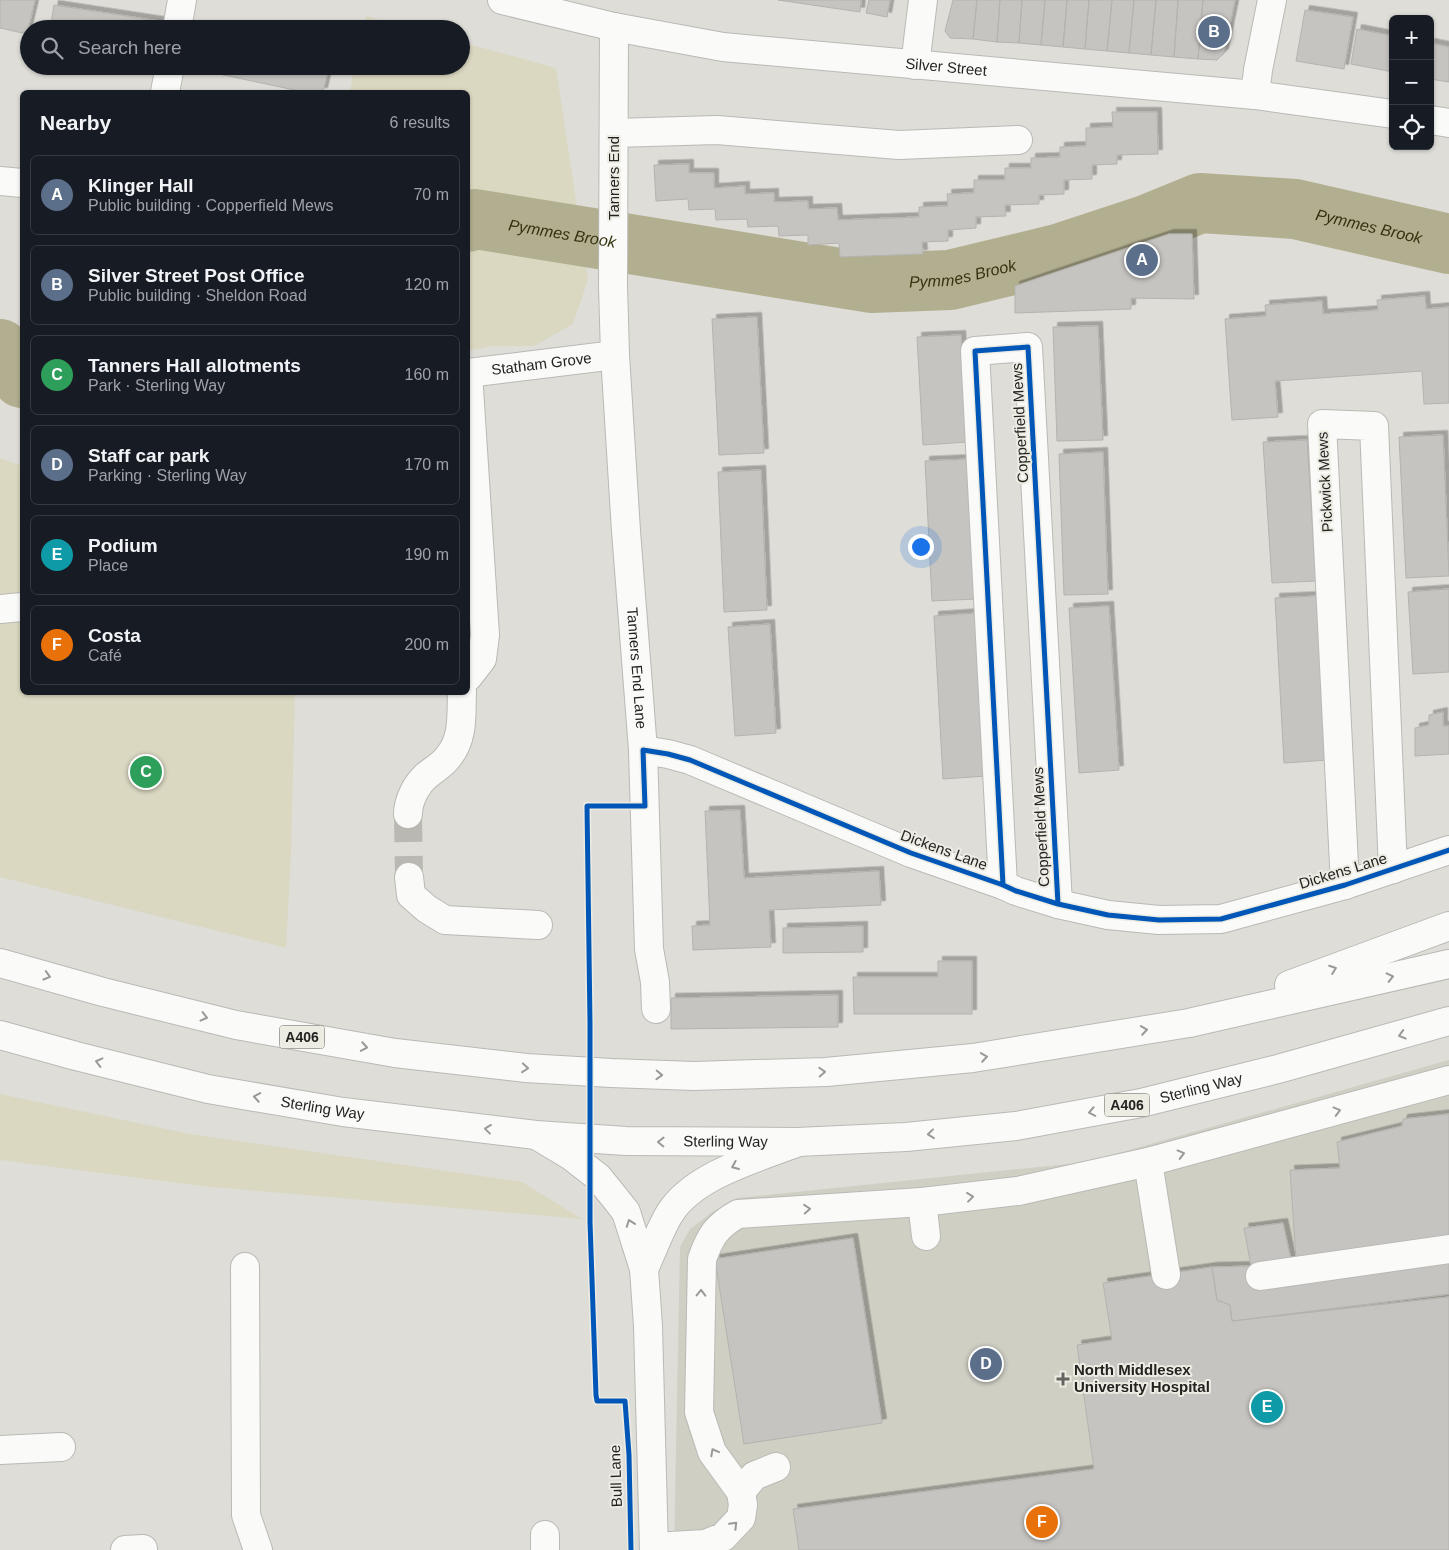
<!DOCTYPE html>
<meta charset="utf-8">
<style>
:root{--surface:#171b24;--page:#20242c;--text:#f1f3f6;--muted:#9ea1a6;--line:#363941;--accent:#d93025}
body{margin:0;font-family:Helvetica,sans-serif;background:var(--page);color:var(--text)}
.controls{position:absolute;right:15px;top:15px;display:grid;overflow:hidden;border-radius:8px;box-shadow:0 1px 4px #0004}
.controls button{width:45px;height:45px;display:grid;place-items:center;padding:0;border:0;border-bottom:1px solid var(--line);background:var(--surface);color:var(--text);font:25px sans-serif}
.you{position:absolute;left:920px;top:546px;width:18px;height:18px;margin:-12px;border:4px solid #fff;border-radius:50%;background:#1a73e8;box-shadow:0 0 0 8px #1a73e833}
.badge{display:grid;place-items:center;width:32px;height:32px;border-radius:50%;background:var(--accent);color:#fff;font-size:16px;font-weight:700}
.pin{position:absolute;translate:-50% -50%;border:2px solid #fff;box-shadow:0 1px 5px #0006}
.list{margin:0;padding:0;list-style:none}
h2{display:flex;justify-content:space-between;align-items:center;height:65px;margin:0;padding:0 20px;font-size:21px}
h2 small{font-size:16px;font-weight:400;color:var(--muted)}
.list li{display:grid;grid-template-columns:32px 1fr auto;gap:15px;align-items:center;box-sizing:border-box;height:80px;margin:0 10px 10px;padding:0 10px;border:1px solid var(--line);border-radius:8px}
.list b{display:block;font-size:19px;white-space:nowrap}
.list p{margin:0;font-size:16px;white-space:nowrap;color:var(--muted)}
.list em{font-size:16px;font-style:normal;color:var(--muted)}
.icon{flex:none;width:28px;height:28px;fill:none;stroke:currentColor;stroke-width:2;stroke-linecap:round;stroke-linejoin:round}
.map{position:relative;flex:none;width:1449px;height:1550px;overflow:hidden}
.search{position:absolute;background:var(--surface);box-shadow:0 1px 4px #0004;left:20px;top:20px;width:450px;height:55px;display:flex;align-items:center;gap:12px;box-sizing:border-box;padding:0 18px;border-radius:28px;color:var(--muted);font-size:19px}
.panel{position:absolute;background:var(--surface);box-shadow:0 1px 4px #0004;left:20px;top:90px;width:450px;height:605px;border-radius:8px}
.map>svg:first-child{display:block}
.built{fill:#d0cfc4}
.green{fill:#dad8c1}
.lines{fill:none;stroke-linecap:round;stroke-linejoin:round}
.river{stroke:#b2af90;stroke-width:60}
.building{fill:#c5c4c1;stroke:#b4b3af;filter:url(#shadow)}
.minor-tunnel{stroke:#b9b8b3;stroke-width:28;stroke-dasharray:28 14;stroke-linecap:butt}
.minor-casing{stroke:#bab9b5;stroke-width:30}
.highway-casing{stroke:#bab9b5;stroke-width:30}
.minor{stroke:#fafaf9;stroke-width:28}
.highway{stroke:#fafaf9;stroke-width:28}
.cycleway-casing{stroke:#edece3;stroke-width:8}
.cycleway{stroke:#0057b8;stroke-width:5}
.oneway{stroke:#9a9997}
.poi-dot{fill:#656460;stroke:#edece3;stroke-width:2}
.labels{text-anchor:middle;stroke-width:4;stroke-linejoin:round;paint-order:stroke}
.shield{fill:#edece3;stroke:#605f5a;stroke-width:1}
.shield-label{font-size:14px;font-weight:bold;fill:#242320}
.street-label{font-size:15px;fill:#242320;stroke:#edece3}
.poi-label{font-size:15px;font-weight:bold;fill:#242320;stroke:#edece3;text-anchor:start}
.water-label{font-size:16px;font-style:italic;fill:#35320e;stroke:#edece3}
</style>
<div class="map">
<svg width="1449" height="1550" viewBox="0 0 1449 1550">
<defs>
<filter id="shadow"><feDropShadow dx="4.5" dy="-4.5" stdDeviation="0" flood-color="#0004"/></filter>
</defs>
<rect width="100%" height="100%" fill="#deddd8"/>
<path class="built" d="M1449 1060V1550H674L680 1247 690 1229 711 1213 737 1198 1087 1162Z"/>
<path class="green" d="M366 16 412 29H363Z
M461 42 556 68 588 280 573 324 534 346H492L468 351V92H350L354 66H461Z
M0 458 22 466V692L295 693 291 852 286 948 0 877Z
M0 1094 190 1134 522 1182 582 1219 202 1186 0 1160Z"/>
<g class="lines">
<g class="river">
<path id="s1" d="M468 222 475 219 871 283 950 280 1058 254 1146 225 1200 203 1295 209 1449 244"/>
<path d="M0 349 22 378"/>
</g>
</g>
<path class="building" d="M0 0H35L27 34 0 28Z
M778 0H861L860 12Z
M869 0H890L887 17 866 13Z
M953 0H977L973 39 950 38 945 31Z
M977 0H1000L997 42 973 39Z
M1000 0H1022L1019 43 997 42Z
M1022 0H1045L1041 45 1019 43Z
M1045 0H1067L1063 47 1041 45Z
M1067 0H1089L1085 49 1063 47Z
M1089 0H1112L1107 51 1085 49Z
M1112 0H1134L1129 53 1107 51Z
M1134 0H1156L1151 55 1129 53Z
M1156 0H1178L1174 57 1151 55Z
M1178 0H1203L1198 59 1174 57Z
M1203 0H1235L1224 53 1217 60 1198 59Z
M54 5 172 23V29H50Z
M1305 10 1353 17 1344 69 1296 61Z
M1357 29 1393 36V72L1351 64Z
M1430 43 1449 47V82L1430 79Z
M181 66H329L323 92H304Z
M1112 112H1157L1158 154 1117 155V164L1092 165V179L1064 180V194L1039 195V204L1005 205 1006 216 976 217V228L948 230V241L922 242 923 254 840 257 839 243 808 245V235L779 236 778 226 748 227 747 219 716 220 715 209 689 210 688 199 656 201 654 165 689 164V173H714V188L745 186V194L774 193V202L808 201V209L837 208 838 220 919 217V207L948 206 947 194 974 193V180H1005V168H1031V158L1060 157V147L1086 146V128L1113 127Z
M1169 234H1192L1194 299 1131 298V309L1015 313V286Z
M1425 296 1426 309 1449 307V403L1424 404 1422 371 1275 381 1278 417 1232 420 1225 319 1266 316 1265 305 1322 301 1323 314 1378 310 1377 300Z
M757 317 764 453 719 455 712 319Z
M1098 326 1103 440 1057 441 1053 327Z
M961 335 967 442 923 445 917 337Z
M1443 435 1449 576 1406 578 1399 437Z
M1307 440 1316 581 1272 583 1263 442Z
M1103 452 1108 594 1064 595 1059 454Z
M969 459 977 599 932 601 925 461Z
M761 470 767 610 724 612 718 472Z
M1449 589V672L1413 674 1408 592Z
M1318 596 1328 760 1284 763 1275 598Z
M1109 606 1119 770 1079 773 1069 608Z
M977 613 986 776 943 779 934 616Z
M770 624 776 733 735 736 728 627Z
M1443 712V726H1449V754L1415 756V728L1429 725V715Z
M740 810 744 878 879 871 881 905 769 910 771 947 693 950 692 926 710 925 705 811Z
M863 926V952L783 953V928Z
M938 961H972V1014H854L853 977H938Z
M838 995V1027L671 1029V998Z
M1449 1114V1294L1232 1321 1230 1305 1217 1300 1212 1267 1251 1266 1244 1228 1283 1223 1291 1260 1296 1259 1290 1170 1340 1168 1337 1142 1402 1126 1403 1119Z
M853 1238 882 1423 744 1444 715 1259Z
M1212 1267 1217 1300 1230 1305 1232 1321 1449 1297V1550H799L793 1509 1094 1469 1077 1345 1112 1340 1103 1283Z"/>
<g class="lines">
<path class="minor-tunnel" d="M408 814 409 877"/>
<defs>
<g id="minor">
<path id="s2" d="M502 0 614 27 723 47 1255 95 1393 114"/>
<path id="s3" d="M614 27 613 286 615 355 626 531 643 750 649 949 655 982 656 1009"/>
<path d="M177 29 182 0"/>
<path d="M915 65 923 0"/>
<path d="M165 92 170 66"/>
<path d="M1255 95 1258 70 1272 0"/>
<path d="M1430 120 1449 123"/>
<path d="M614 133 717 130 899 145 1018 140"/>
<path d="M0 181 22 183"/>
<path id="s4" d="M468 373 615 355"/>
<path d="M0 609 22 607"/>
<path d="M468 677 482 659 485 635 468 373"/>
<path d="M643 750 668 754 690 760 911 853 1003 885 1016 891 1058 904 1108 915 1159 920 1221 919 1345 885 1449 850"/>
<path d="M408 814C408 801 416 785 426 776 434 769 443 765 449 756 464 737 461 715 462 692"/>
<path d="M409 877 411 895 427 909 445 920 538 925"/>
<path d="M1003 885 975 351 1028 347 1058 904"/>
<path d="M1345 885 1322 424 1374 426 1393 869"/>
<path d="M536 1135 571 1156 598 1177 615 1198 626 1212 644 1269 648 1326 654 1550"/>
<path d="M1148 1162 1166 1275"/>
<path d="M922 1202 926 1236"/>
<path d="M245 1267 246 1515 258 1550"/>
<path d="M644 1269C652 1252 660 1229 670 1213 694 1175 757 1158 796 1143"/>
<path d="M1260 1276 1449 1249"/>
<path d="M0 1450 61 1447"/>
<path d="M741 1492 754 1476 776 1467"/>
<path d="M545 1535V1550"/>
<path d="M654 1547 705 1544 723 1537 741 1518 743 1505 741 1492 712 1452 699 1412 702 1259C710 1237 716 1226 738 1214L922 1202 1018 1191 1148 1162 1449 1080"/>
<path d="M125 1550 143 1549"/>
</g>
<g id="highway">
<path d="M0 963 103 992 236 1025 395 1053 526 1068 611 1073 694 1076 826 1072 973 1058 1189 1023 1449 964"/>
<path d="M1289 985 1449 926"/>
<path id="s5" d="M0 1035 76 1056 208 1089 343 1112 536 1135 626 1141 797 1142 906 1137 1016 1126 1141 1103 1278 1069 1449 1021"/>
</g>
</defs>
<use href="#minor" class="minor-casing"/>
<use href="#highway" class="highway-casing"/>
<use href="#minor" class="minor"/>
<use href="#highway" class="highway"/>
<defs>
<path id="cycleway" d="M1003 885 975 351 1028 347 1058 904
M631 1550 629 1455 625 1401H597L596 1395 590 1222V1023L587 806H645L643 750 668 754 690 760 911 853 1003 885 1016 891 1058 904 1108 915 1159 920 1221 919 1345 885 1449 850"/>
</defs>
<use href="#cycleway" class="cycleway-casing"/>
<use href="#cycleway" class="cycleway"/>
</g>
<defs><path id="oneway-chevron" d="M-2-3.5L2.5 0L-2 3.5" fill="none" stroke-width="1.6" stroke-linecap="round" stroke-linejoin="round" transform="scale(1.25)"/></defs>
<g class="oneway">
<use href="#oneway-chevron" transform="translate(1333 969) rotate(-20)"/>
<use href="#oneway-chevron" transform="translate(47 976) rotate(16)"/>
<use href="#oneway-chevron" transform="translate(1390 977) rotate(-13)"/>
<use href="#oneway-chevron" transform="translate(204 1017) rotate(14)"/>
<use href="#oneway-chevron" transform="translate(1144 1030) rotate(-9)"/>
<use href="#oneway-chevron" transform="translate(1402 1035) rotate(164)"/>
<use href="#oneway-chevron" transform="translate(364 1047) rotate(10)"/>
<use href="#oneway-chevron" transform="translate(984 1057) rotate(-9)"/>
<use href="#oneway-chevron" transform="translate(99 1062) rotate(-166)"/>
<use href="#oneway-chevron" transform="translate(525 1068) rotate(5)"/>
<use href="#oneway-chevron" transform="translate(822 1072) rotate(-3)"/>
<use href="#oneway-chevron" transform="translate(659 1075) rotate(2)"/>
<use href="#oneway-chevron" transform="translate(257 1097) rotate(-170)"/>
<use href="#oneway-chevron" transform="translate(1337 1111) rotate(-15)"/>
<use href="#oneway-chevron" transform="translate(1092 1112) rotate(169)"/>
<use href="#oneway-chevron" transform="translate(488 1129) rotate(-173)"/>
<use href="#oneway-chevron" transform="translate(931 1134) rotate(174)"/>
<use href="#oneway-chevron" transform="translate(661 1142) rotate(-179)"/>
<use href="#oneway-chevron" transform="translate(1181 1154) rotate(-15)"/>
<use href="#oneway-chevron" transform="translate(735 1166) rotate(157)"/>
<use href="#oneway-chevron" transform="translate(970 1197) rotate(-7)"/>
<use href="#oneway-chevron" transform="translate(807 1209) rotate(-4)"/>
<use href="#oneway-chevron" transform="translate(630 1223) rotate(-110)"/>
<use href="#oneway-chevron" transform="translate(701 1293) rotate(-89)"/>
<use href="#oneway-chevron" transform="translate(714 1452) rotate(-118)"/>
<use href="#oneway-chevron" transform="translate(734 1525) rotate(-46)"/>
</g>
<path class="poi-dot" d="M1060.5 1371.5h5v5h5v5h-5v5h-5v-5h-5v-5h5z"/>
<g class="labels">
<g class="shield">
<rect x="279.5" y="1025.5" width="45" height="23" rx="4"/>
<rect x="1104.5" y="1093.5" width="45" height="23" rx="4"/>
</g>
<g class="shield-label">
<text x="302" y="1042">A406</text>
<text x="1127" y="1110">A406</text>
</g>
<g class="street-label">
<text dy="5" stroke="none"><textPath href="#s2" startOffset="450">Silver Street</textPath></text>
<text transform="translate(614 178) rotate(-90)" y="5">Tanners End</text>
<text dy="5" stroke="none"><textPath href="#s4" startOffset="74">Statham Grove</textPath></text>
<text transform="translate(1020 423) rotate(-93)" y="5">Copperfield Mews</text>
<text transform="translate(1325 482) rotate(-93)" y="5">Pickwick Mews</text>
<text dy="5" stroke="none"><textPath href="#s3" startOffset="642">Tanners End Lane</textPath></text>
<text transform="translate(1041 827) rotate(-93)" y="5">Copperfield Mews</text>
<text transform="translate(944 850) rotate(20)" y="5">Dickens Lane</text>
<text transform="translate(1343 871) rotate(-17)" y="5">Dickens Lane</text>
<text dy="5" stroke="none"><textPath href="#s5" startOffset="1216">Sterling Way</textPath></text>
<text dy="5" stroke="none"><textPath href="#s5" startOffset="331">Sterling Way</textPath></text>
<text dy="5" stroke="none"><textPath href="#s5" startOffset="736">Sterling Way</textPath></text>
<text transform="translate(616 1476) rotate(-92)" y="5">Bull Lane</text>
</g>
<g class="poi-label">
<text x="1074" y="1375">North Middlesex<tspan x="1074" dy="17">University Hospital</tspan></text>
</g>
<g class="water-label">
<text dy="6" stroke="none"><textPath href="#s1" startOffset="921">Pymmes Brook</textPath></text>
<text dy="6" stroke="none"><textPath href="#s1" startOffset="96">Pymmes Brook</textPath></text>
<text dy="6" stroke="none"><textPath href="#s1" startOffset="501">Pymmes Brook</textPath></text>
</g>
</g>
</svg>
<div class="controls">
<button>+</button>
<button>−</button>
<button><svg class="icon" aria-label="locate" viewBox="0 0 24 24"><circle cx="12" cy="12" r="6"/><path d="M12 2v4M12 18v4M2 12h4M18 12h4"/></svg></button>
</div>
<div class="you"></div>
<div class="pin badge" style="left:1142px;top:260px;background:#5c6f8a">A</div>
<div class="pin badge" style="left:1214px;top:32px;background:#5c6f8a">B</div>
<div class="pin badge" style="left:146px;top:772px;background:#2e9e5b">C</div>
<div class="pin badge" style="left:986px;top:1364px;background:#5c6f8a">D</div>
<div class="pin badge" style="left:1267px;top:1407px;background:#0f9aa8">E</div>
<div class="pin badge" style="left:1042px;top:1522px;background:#e8710a">F</div>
<div class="search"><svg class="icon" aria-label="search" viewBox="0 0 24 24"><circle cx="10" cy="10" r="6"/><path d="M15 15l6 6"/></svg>Search here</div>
<section class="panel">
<h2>Nearby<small>6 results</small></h2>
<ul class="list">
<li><span class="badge" style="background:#5c6f8a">A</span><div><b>Klinger Hall</b><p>Public building · Copperfield Mews</p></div><em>70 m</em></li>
<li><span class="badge" style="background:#5c6f8a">B</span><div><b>Silver Street Post Office</b><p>Public building · Sheldon Road</p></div><em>120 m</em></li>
<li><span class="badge" style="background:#2e9e5b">C</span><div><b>Tanners Hall allotments</b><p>Park · Sterling Way</p></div><em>160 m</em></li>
<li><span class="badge" style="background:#5c6f8a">D</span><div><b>Staff car park</b><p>Parking · Sterling Way</p></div><em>170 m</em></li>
<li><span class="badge" style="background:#0f9aa8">E</span><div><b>Podium</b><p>Place</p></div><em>190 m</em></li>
<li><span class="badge" style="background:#e8710a">F</span><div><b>Costa</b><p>Café</p></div><em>200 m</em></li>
</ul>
</section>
</div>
